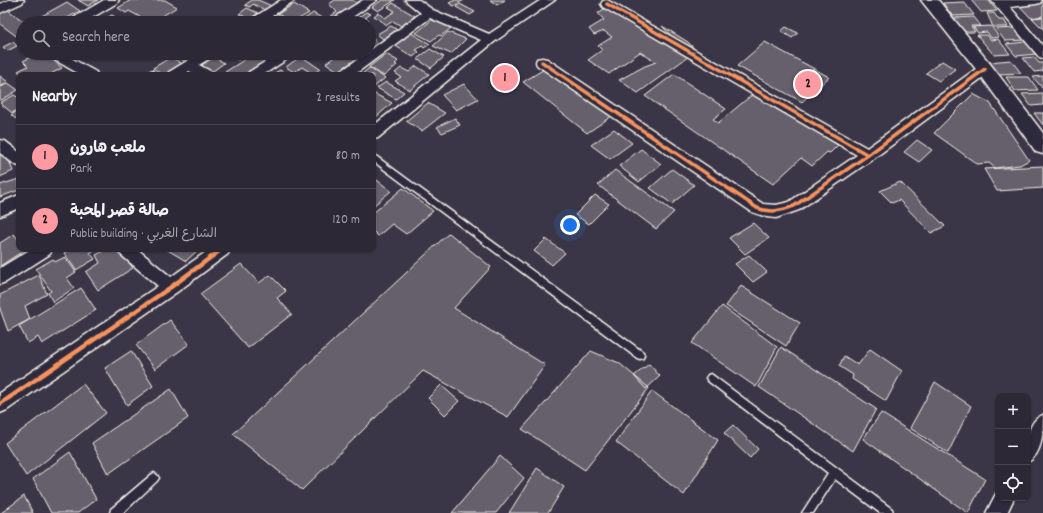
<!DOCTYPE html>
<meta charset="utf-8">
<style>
:root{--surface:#2c2835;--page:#34303d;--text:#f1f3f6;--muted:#a6a6ad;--line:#484450;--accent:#ff9aa2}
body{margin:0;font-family:Dekko,"Playpen Sans Arabic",sans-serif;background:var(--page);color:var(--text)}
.controls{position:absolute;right:12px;bottom:12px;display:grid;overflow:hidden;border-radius:8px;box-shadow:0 1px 3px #0004}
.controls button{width:36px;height:36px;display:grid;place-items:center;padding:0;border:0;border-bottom:1px solid var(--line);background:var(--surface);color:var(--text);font:20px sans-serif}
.you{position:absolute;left:570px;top:225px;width:14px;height:14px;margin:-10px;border:3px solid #fff;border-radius:50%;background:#1a73e8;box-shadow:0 0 0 6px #1a73e833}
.badge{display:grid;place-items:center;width:26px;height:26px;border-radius:50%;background:var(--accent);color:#111;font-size:13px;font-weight:700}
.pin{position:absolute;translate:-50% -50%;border:2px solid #fff;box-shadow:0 1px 4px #0006}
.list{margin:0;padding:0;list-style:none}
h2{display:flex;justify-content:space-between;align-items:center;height:52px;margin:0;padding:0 16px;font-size:17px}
h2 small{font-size:13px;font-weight:400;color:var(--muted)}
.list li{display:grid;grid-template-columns:26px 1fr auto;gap:12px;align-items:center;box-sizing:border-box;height:64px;padding:0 16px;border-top:1px solid var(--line)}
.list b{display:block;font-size:15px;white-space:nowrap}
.list p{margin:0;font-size:13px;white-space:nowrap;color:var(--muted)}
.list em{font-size:13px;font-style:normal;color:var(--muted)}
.icon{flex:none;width:22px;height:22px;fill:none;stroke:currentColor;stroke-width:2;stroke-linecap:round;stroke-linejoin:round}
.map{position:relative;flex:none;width:1043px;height:513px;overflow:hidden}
.search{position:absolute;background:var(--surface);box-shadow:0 1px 3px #0004;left:16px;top:16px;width:360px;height:44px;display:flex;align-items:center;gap:10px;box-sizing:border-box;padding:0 14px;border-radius:22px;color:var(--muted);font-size:15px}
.panel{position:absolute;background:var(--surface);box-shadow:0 1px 3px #0004;left:16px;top:72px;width:360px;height:180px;border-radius:8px}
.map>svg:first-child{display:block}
.building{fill:#65616c;stroke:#f4f1e8}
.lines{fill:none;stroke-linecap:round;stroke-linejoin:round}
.lane-casing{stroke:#f4f1e8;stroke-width:3}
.street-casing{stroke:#f4f1e8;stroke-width:3}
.secondary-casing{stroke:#f4f1e8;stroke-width:3}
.lane{fill:#2f2a3d;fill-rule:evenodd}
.street{fill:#2f2a3d;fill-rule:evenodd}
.secondary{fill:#2f2a3d;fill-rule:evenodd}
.cycleway-far1-casing{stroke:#2f2a3d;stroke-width:5.5}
.cycleway-casing{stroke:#2f2a3d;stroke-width:7}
.cycleway-far1{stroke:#f8935d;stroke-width:3.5}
.cycleway{stroke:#f8935d;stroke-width:4.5}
</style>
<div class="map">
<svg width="1043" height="513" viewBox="0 0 1043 513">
<rect width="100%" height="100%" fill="#3b3647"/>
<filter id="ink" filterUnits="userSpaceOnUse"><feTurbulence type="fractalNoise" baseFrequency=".025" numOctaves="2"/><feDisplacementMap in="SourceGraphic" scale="8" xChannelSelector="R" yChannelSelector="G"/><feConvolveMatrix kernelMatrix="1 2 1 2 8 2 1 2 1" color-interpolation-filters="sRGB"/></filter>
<g filter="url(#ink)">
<path class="building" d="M78 0H98L88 6Z
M131 0H165L177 7 151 23 129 11 126 13 118 8Z
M252 0H258L274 7 266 14 262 12 265 10 253 4 250 7 245 5Z
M335 0H352L358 3 336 18 331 16 337 12 329 4Z
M382 0H395L378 11 372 7Z
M455 0H464L454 6 449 3Z
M490 0H505L497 5Z
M971 0H988L997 11 981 12Z
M1040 0 1043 3V16L1031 18 1016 2Z
M67 2 80 11 58 23H29Z
M964 2 974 15 952 16 943 3Z
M393 3 415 16 401 26 393 21 387 25 374 16 378 13 385 18 395 11 388 7Z
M294 4 309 13 292 23 278 14Z
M460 4 475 12 470 15 456 7Z
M609 6 674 39 662 26 688 42 696 51 638 93 619 80 645 66 656 62 640 52 609 74 588 60 602 50 598 46 612 37 604 31 594 35 589 29 604 20 598 13Z
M5 8 26 23H23V41L0 24V11Z
M247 8 258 13 250 19 239 14Z
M366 12 371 14 365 18 369 20 365 23H350Z
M313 13 327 21 324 23 300 22Z
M987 13H994L999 20H1004L1008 27H993Z
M112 15 124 23H98Z
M227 17 235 22 218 23Z
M974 17 981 26H971L975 32H964L954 18Z
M1043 17V29L1032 18Z
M433 19 451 28 441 36 439 35 431 41 416 33Z
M391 26 398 30 383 39 377 34Z
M991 26 999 37 991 38 987 32 978 33 973 27Z
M786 27 798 33 792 38 781 31Z
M1018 28 1027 40 1005 41 996 29Z
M448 32 466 39 451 54 433 46Z
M411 33 430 44 424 48 422 46 416 50 419 52 413 57 394 45Z
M977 35H987L991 40 998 39 1010 54 994 55Z
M369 36 380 44 369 51Z
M13 42 17 46 7 51 3 47Z
M765 42 829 77 802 102 737 66Z
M1026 42 1037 54 1016 56 1006 44Z
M430 49 444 57 431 68 417 59Z
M39 53H45L62 68 49 75H22L18 71 28 66 23 61Z
M180 53H201L187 63 176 56Z
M226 53H248L238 60Z
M255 53H262L273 59 251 75H230L225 72Z
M340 53H347L357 59 338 71 326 63Z
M386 54 398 61 395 64 397 65 384 76 369 67Z
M301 56 320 69 313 74 302 67 294 72 286 67Z
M171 57 184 65 169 75H163L153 68Z
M214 57 224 63 209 74 199 67Z
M1034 57 1039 63H1043V71L1034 72 1023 58Z
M1011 60 1021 73 999 74 989 62Z
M942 61 955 69 939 81 926 73Z
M416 66 429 74 410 90 395 81 401 77 395 73 401 68 409 72Z
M369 68 385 78 373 88V75H361Z
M546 68 596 97 601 94 622 109 587 133 523 82Z
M152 69 158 75H142Z
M280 70 288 75H271Z
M674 74 726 109 713 119 718 123 753 94 778 110 780 109 838 145 830 153 827 152 812 166 801 158 773 184 645 96Z
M0 76 8 82 0 87Z
M1043 76V89L1033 77Z
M1006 77H1029L1038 90 1015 91Z
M386 82 404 92 396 99 377 88Z
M8 83 18 90 0 101V88Z
M464 84 478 99 456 110 442 95Z
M373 93 392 103 375 118 373 117Z
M1043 93V105L1031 106 1022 94Z
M973 94 990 103 1029 160 1020 165 995 168 989 163 977 164 934 133Z
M14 95 19 98V109L12 113 0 103Z
M428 103 445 113 422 131 406 121Z
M19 110V118L16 119 11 115Z
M1034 113H1043V125Z
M455 118 460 125 442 133 437 127Z
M614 129 632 143 610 159 591 145Z
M917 140 932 150 919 162 904 152Z
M641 149 661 164 639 182 619 166Z
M6 153 13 171 0 177V156Z
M1043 166V188L997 191 984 169Z
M672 169 694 185 672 204 650 188Z
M615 170 674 212 656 229 598 185Z
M373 177 391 191 373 206Z
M19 179V190L0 197V185Z
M900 182 945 226 931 233 899 200 892 203 880 191Z
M403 188 433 211 406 234 392 224 378 236 373 231V213Z
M595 195 609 204 589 224 575 215Z
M753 223 769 238 745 254 729 238Z
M449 233 491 267 454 308 545 365 508 417 423 371 302 490 233 434Z
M14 234 19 240V249H26L0 266V243Z
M546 239 565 253 552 265 534 251Z
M70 249H96L90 253 95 259 76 270 64 253Z
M107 249H115L116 252 120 250 133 268 98 290 86 272 100 263 96 255Z
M166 249H199L186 261Z
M749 255 767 272 753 282 735 264Z
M65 257 76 272 67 278 74 288 53 302 48 293 51 291 36 269 53 259 55 262Z
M241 264 259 283 270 275 286 291 277 298 292 314 248 348 200 294Z
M39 275 47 294 25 306 30 319 8 331 0 309V295Z
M741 286 800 323 786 346 726 306Z
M81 288 96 310 42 344 38 337 28 343 19 326Z
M722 306 777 347 756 387 692 343Z
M170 320 189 344 155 369 136 345Z
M781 347 876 409 853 451 759 387Z
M870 349 902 371 886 401 852 379 853 375 839 366 844 356 858 365Z
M131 351 153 386 127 405 105 368Z
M591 351 619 363 649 388 585 470 522 429Z
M649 364 660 376 646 389 634 376Z
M935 382 971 406 948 453 910 428Z
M83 384 106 413 26 476 5 443Z
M441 385 459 401 445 415 428 398Z
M171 389 188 418 108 474 92 443Z
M652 391 718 440 684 495 616 442Z
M881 413 985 479 968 513 863 439Z
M733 425 758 449 750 458 724 433Z
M70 452 96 499 78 513H51L33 479Z
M500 456 524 478 496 513H452Z
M537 468 564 487 548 513H509Z
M24 496 33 513H1Z"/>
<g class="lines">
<defs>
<path id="lane" d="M373 154 643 352 644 355 643 358 640 359 637 358 373 161Z
M711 374 892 509 893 513H880L835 479 813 513H802L828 473 708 381 706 378 708 375Z
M154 473 157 475 159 478 157 481 123 513H110L111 509 151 475Z"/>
<path id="street" d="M9 0H24L22 3 0 13V4Z
M104 0H119L117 3 83 23H68L70 20Z
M281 0H295L262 23H248L250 20Z
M363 0H377L344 23H329L331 20Z
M405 0H419L433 10 489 34 541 0H555L494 42 378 138 373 139V126L481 40 430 18 354 75H339L340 72 366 53H369V51L421 13Z
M607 0 867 148 980 66 985 65 990 66 991 69 990 72 873 159 799 210 776 218 767 217 752 212 537 65 536 62 537 59 542 58 547 59 763 204 776 205 789 202 857 155 603 7 601 4 603 1Z
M991 0H1042L1040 3 1036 4 1010 7 1043 46V58L1039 57Z
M46 53H62L96 72 97 75H81L48 56Z
M200 53H215L213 56 199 65 212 72 213 75H196L189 71 184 75H168L169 72Z
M279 53H294L292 56 263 75H248L249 72Z
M0 140 5 141 19 152V166L14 164 0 153Z
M19 195V208L0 216V203Z
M31 249H52L50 254 6 282 0 284V268Z
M118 249H137L171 277 210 249H230L228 254 177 292 7 410 0 413V393L158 286 120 254Z
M1043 415C1043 431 1043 454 1028 462 1028 445 1025 422 1043 415Z
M998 490V498H1014L1007 513H986Z"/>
<path id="secondary" d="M921 0H938L991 65 1043 133V154L1036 152 979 73Z"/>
</defs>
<use href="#lane" class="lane-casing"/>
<use href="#street" class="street-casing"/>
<use href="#secondary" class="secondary-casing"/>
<use href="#lane" class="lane"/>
<use href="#street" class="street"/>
<use href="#secondary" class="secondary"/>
<defs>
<path id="cycleway-far1" d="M607 4 868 155
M542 62 757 208C770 213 781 211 794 206L868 155 985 69"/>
<path id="cycleway" d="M0 404 171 287 222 249"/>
</defs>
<use href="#cycleway-far1" class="cycleway-far1-casing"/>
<use href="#cycleway" class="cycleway-casing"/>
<use href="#cycleway-far1" class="cycleway-far1"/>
<use href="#cycleway" class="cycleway"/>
</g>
</g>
</svg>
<div class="controls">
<button>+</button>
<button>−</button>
<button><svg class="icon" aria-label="locate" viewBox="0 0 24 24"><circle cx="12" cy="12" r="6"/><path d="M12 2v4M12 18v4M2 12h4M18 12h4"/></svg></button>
</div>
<div class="you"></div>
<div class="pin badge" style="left:505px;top:78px">1</div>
<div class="pin badge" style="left:808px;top:84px">2</div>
<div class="search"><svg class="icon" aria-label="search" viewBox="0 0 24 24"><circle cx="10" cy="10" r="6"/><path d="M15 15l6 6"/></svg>Search here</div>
<section class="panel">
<h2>Nearby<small>2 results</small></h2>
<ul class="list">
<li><span class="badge">1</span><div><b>ملعب هارون</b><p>Park</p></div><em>80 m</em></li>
<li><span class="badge">2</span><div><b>صالة قصر المحبة</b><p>Public building · الشارع الغربي</p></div><em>120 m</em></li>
</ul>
</section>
</div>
